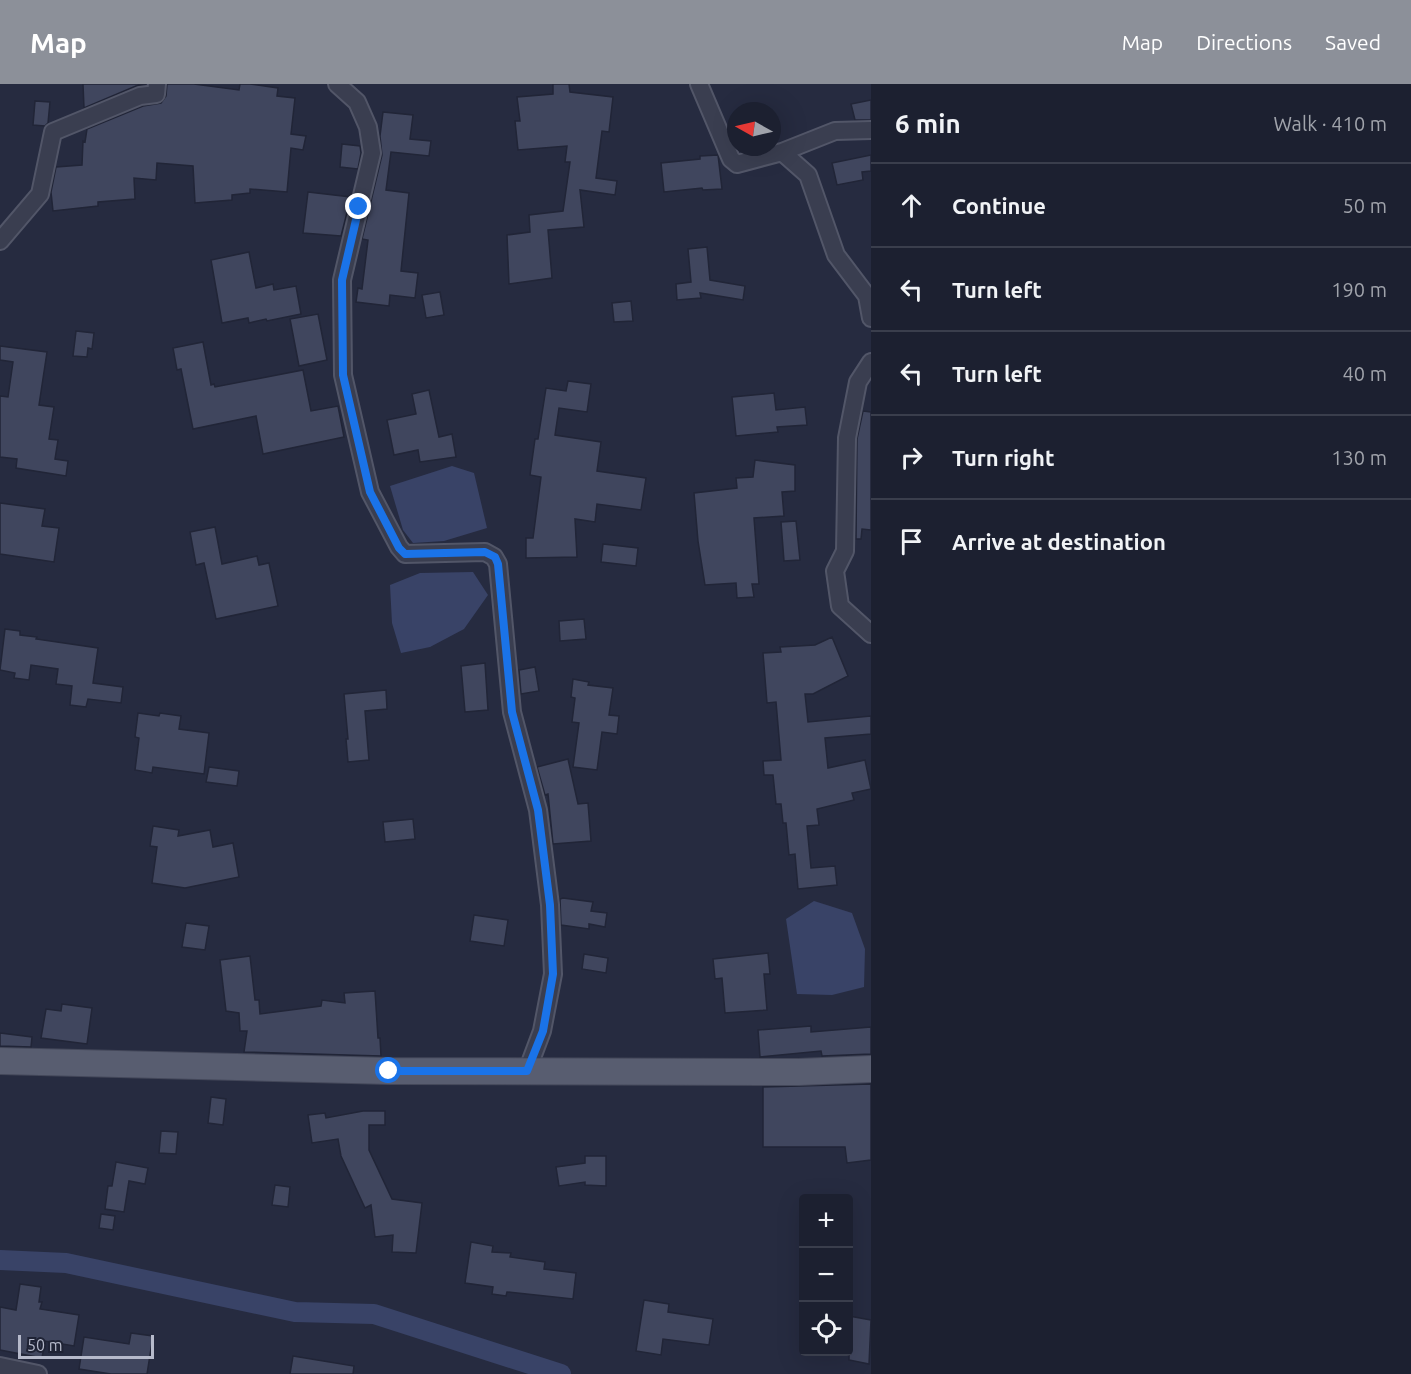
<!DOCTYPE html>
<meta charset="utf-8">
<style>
:root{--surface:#1c2030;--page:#252838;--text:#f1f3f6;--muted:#a0a3ab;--line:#3a3e4c;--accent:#8c9099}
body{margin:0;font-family:Ubuntu,sans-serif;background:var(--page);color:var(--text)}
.controls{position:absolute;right:18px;bottom:18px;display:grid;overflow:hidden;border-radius:6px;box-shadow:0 6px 24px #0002}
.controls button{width:54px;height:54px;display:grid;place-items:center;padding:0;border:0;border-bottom:2px solid var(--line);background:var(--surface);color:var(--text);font:30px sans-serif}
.compass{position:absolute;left:727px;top:18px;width:54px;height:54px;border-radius:50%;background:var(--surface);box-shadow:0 6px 24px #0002;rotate:278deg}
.scale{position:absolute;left:18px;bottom:15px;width:136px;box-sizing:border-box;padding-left:6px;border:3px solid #b6bacb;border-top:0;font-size:16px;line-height:21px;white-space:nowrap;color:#b6bacb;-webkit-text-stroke:4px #1f2335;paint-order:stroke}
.stop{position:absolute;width:18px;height:18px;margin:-14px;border:4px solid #1a73e8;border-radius:50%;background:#fff}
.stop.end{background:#1a73e8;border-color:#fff;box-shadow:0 2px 6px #0008}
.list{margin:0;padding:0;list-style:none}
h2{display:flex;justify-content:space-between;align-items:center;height:78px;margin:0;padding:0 24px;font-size:26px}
h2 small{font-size:20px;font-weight:400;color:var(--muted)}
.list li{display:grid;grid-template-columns:39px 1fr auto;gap:18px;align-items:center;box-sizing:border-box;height:84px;padding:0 24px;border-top:2px solid var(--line)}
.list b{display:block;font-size:22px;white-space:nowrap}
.list em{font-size:20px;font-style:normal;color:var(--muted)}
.icon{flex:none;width:33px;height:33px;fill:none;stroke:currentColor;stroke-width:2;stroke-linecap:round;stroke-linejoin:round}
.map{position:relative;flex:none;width:871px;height:1290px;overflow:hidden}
header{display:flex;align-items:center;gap:36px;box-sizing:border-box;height:84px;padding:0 30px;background:var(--accent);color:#fff}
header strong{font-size:28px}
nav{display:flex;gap:33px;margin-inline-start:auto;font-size:21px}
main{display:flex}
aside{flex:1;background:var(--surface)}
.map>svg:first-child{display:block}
.water{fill:#394367}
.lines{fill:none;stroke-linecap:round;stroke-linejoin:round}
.canal{stroke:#394367;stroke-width:20}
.building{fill:#40465e;stroke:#212537;stroke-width:1.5}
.street-casing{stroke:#525668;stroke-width:20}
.primary-casing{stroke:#434759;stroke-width:28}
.street{stroke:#3a3e50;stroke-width:16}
.primary{stroke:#585d70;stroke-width:26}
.route{stroke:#1a73e8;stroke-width:8}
</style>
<header>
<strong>Map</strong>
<nav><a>Map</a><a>Directions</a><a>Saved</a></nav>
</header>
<main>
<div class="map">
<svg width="871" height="1290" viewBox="0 0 871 1290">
<rect width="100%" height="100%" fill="#262b40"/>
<path class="water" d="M452 382 474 389 487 444 444 457 413 459 403 446 390 402Z
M473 488 488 511 464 545 430 563 401 569 392 539 390 501 420 489Z
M814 817 852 829 865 865 864 903 832 911 797 910 786 835Z"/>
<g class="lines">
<path class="canal" d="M0 1176 66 1179 295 1228 374 1230 561 1290"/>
</g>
<path class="building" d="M83 0H146L136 2 84 24Z
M167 0H194L239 6 240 0H250L278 4 277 12 295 14 291 50 306 52 303 66 291 64 287 108 250 105V109L232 111V116L195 119 193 82 157 79 156 96 134 94 135 115 98 118V122L53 127 51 108 56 83 82 81 83 57 85 58 87 45 143 22 161 19 166 12Z
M553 0H569L570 8 613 13 609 48 602 47 596 94 617 97 615 111 580 106 584 143 548 146 552 194 509 200 507 151 530 148 529 131 563 127 570 78H565L567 62 518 66 515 37H520L517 13 553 10Z
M871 16V36H855L851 20Z
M35 17 50 18 48 39 45 42 33 41Z
M383 28 413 31 410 55 431 57 429 72 391 68 386 106 409 109 401 187 418 189 415 214 390 211 389 222 356 218 358 204 362 205 368 156 362 155 382 71 380 52Z
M342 60 360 62 361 69 358 85 340 83Z
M718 71 722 105 703 106 702 104 664 108 661 79 700 75V72Z
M871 71V87L862 88 863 96 837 101 832 79Z
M308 108 351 113 341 152 303 149Z
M707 163 710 196 745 202 743 216 700 209 701 214 677 216 676 200 691 198 688 165Z
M249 168 256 204 273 200 274 206 296 202 301 230 267 237 266 235 249 239 248 234 222 239 211 176Z
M440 208 444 231 426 234 422 211Z
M631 217 633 237 614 238 612 219Z
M318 230 327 276 299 282 290 235Z
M76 247 94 249 92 265 88 264 87 273 73 272Z
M203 258 211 301 214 300 215 303 303 286 311 327 338 322 344 353 263 370 256 332 193 345 181 285 177 286 173 264Z
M0 262 47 268 39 321 54 323 49 355 58 356 55 375 68 377 66 392 16 384 17 375 0 373V312L8 313 13 278 0 276Z
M568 297 591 300 587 328 559 324 555 351 601 358 597 387 646 394 641 426 597 420 595 438 575 435 577 473 526 474V454H533L541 393 530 391 535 355H538L546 304 566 307Z
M429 306 439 353 452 350 456 373 420 378 418 366 394 371 387 336 416 330 412 310Z
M774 309 776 326 805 323 807 341 777 343 778 348 736 352 732 313Z
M863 327 871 328V446L862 445 861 455H856L857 355Z
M755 376 795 381V407L782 408 784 432 754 434 759 500H752L754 513 737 514 736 499 705 501 698 457 694 409 737 404 736 394 753 393Z
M0 419 45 425 42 442 59 444 54 478 0 470Z
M796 437 800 476 784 477 781 438Z
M215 443 222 480 257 472 259 481 269 479 278 522 216 535 204 479 196 481 190 448Z
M603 460 638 464 636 482 601 478Z
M584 535 586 555 560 557 559 537Z
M5 545 20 547V551L37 553 36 555 98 564 93 599 123 603 121 619 88 615 86 623 70 621 72 602 56 600 58 585 31 581 29 596 14 594 15 589 0 586Z
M832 553 848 592 813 610H805L808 638 871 632V650L825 654 828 684 865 676 871 705 852 709 854 716 817 725 819 741 807 742 811 784 835 782 837 801 798 805 795 770 789 771 786 739H783L781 720H776L773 691H764L763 677 781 676 776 618 767 619 763 569 781 568 780 563 815 561Z
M485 579 488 626 465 628 461 582Z
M535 583 539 607 521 610 519 586Z
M573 595 589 598 588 601 613 604 609 631 619 632 617 650 602 648 597 686 573 683 579 639 572 638 575 614 571 613Z
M386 606 387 625 365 627 369 676 348 678 346 655H348L344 610Z
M138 629 159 632 160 629 181 632 179 645 209 649 204 690 153 683 152 689 135 686 139 654 135 653Z
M568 675 578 720 588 719 591 757 553 760 548 710 545 711 537 683Z
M209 683 239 687 237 702 206 698Z
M413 735 415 755 385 758 383 738Z
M153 742 179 746 178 752 210 746 213 763 233 759 239 793 185 804 152 799 157 763 150 762Z
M563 814 593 818 591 827 607 829 605 843 589 840V845L561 841 560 815Z
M474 831 508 836 504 862 470 857Z
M186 839 209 842 205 866 182 863Z
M768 869 770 890H764L767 926 725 929 722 894 715 895 713 875Z
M584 870 608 874 606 889 582 885Z
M250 872 255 916H259L260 930 321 922 322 916 345 919 344 909 375 907 378 954H380L381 972 244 968 247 947H240L239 929 226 927 220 876Z
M62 920 92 924 87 960 41 954 46 925 61 927Z
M811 942V948L871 943V970L822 972 821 967 760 973 758 946Z
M0 949 32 953 31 963 0 962Z
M871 1000V1076L847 1079 845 1063H763V1003Z
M211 1013 226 1015 223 1041 208 1039Z
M363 1027H385V1041H369V1066L392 1115 422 1119 416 1169 392 1168 393 1151 375 1153 371 1121 365 1124 341 1072 338 1055 312 1059 308 1031 325 1029 326 1034Z
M161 1047 178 1048 176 1070 159 1069Z
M585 1072H606V1102L585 1101V1098L559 1102 556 1083 585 1079Z
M116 1078 148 1084 145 1100 129 1097 124 1128 105 1125 108 1102H112Z
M275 1101 290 1103 288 1123 272 1121Z
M101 1130 115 1132 113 1146 99 1144Z
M471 1158 493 1162 492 1168 511 1169 510 1173 545 1178 544 1185 576 1189 573 1215 507 1208 506 1212 492 1210 493 1203 465 1199Z
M20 1200 41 1203 39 1218H42L40 1225 79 1231 74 1262 45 1257 42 1274 0 1266V1223L16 1226Z
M644 1216 669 1220 668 1228 713 1235 709 1261 663 1255 661 1271 636 1267Z
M849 1232 871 1236 869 1280 849 1276Z
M131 1249 153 1252 147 1290H111L79 1285 84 1253 129 1260Z
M293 1272 354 1282 353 1290H290Z"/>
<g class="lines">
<defs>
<path id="street" d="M337 0 357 18 368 43 372 69 342 196 343 291 370 408 399 463 405 470 485 468 494 473 498 480 512 628 538 726 550 821 553 890 542 947 527 987
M699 0 731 75 737 80 782 68 808 91 836 171 867 212 871 234
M782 68 835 47 871 46
M0 157 40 110 53 48 140 12 156 10 157 0
M871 278 858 298 847 354 845 467 835 487 840 522 871 550
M0 1282 38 1290"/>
<path id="primary" d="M0 977 389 987 799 988 871 985"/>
</defs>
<use href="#street" class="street-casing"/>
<use href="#primary" class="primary-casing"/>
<use href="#street" class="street"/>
<use href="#primary" class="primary"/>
</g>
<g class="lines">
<path class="route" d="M359 123 342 196 343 291 370 408 399 464 405 470 485 468 495 473 498 480 512 628 538 726 550 821 553 890 543 947 527 987H389"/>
</g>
</svg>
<div class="controls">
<button>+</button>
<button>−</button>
<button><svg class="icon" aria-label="locate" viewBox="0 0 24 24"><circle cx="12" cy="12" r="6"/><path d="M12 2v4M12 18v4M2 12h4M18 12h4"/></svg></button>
</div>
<svg class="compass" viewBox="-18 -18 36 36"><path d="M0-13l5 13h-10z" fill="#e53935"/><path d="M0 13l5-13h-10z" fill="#a0a3ab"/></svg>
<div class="scale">50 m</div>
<div class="stop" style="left:389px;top:987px"></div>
<div class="stop end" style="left:359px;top:123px"></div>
</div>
<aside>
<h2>6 min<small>Walk · 410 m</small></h2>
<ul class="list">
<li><svg class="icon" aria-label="ahead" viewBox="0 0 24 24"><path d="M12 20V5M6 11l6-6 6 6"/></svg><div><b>Continue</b></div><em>50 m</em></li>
<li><svg class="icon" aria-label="left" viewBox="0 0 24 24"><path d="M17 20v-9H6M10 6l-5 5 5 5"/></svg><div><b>Turn left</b></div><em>190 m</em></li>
<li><svg class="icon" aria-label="left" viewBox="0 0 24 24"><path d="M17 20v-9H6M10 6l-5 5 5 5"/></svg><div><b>Turn left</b></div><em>40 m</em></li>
<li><svg class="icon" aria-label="right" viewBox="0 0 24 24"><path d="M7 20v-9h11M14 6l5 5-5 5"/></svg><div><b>Turn right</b></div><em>130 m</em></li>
<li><svg class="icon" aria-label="arrive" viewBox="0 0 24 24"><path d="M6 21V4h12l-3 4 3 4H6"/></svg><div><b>Arrive at destination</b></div></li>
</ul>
</aside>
</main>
